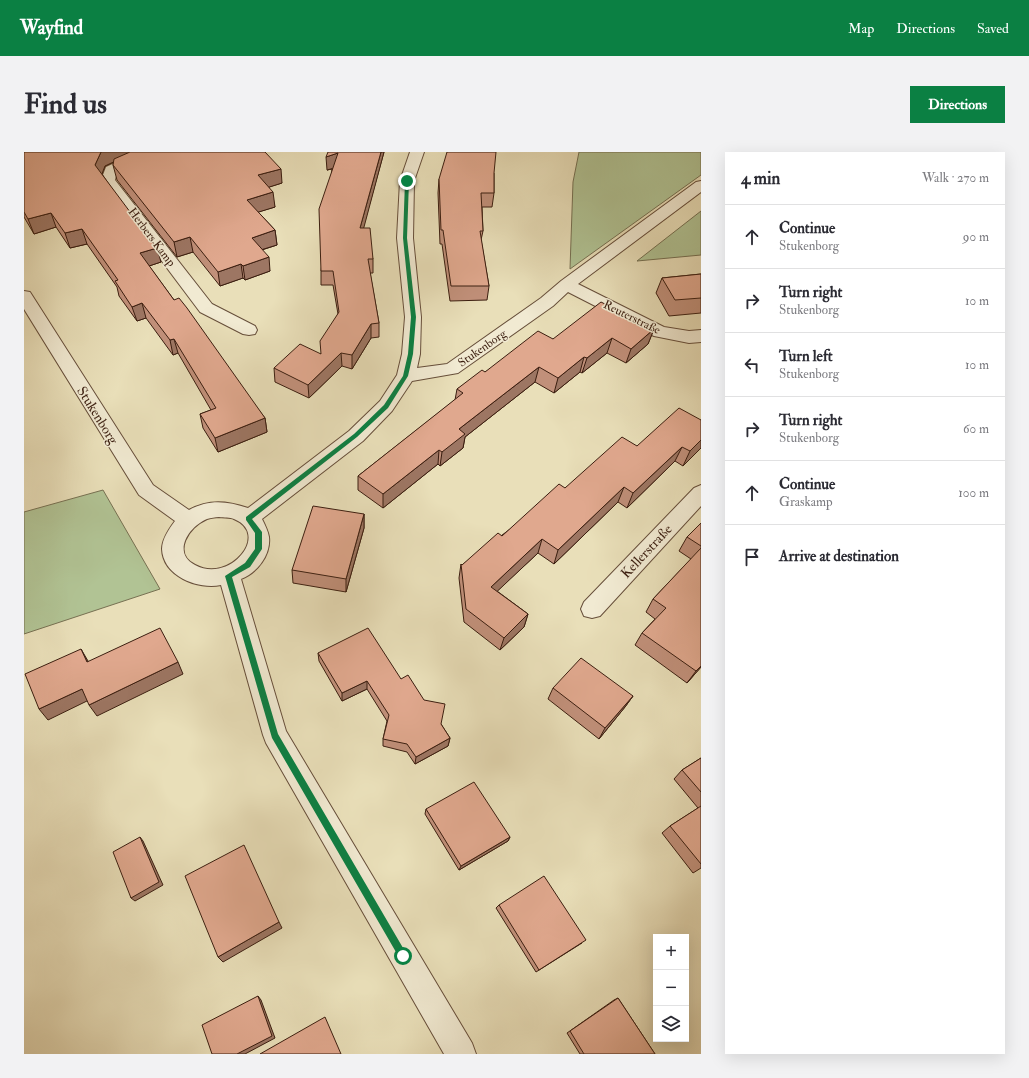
<!DOCTYPE html>
<meta charset="utf-8">
<style>
:root{--surface:#fff;--page:#f2f2f3;--text:#2b2b33;--muted:#7c7c81;--line:#e1e1e2;--accent:#0b8043}
body{margin:0;font-family:"IM FELL Double Pica",serif;background:var(--page);color:var(--text)}
.controls{position:absolute;right:12px;bottom:12px;display:grid;overflow:hidden;border-radius:0px;box-shadow:0 4px 16px #0002}
.controls button{width:36px;height:36px;display:grid;place-items:center;padding:0;border:0;border-bottom:1px solid var(--line);background:var(--surface);color:var(--text);font:20px sans-serif}
.stop{position:absolute;width:12px;height:12px;margin:-9px;border:3px solid #0b8043;border-radius:50%;background:#fff}
.stop.end{background:#0b8043;border-color:#fff;box-shadow:0 1px 4px #0008}
.list{margin:0;padding:0;list-style:none}
h2{display:flex;justify-content:space-between;align-items:center;height:52px;margin:0;padding:0 16px;font-size:17px}
h2 small{font-size:13px;font-weight:400;color:var(--muted)}
.list li{display:grid;grid-template-columns:26px 1fr auto;gap:12px;align-items:center;box-sizing:border-box;height:64px;padding:0 16px;border-top:1px solid var(--line)}
.list b{display:block;font-size:15px;white-space:nowrap}
.list p{margin:0;font-size:13px;white-space:nowrap;color:var(--muted)}
.list em{font-size:13px;font-style:normal;color:var(--muted)}
.icon{flex:none;width:22px;height:22px;fill:none;stroke:currentColor;stroke-width:2;stroke-linecap:round;stroke-linejoin:round}
.map{position:relative;flex:none;width:677px;height:902px;overflow:hidden;border-radius:0px}
header{display:flex;align-items:center;gap:24px;box-sizing:border-box;height:56px;padding:0 20px;background:var(--accent);color:#fff}
header strong{font-size:19px}
nav{display:flex;gap:22px;margin-inline-start:auto;font-size:14px}
.intro{display:flex;align-items:center;justify-content:space-between;box-sizing:border-box;height:96px;padding:0 24px}
h1{margin:0;font-size:28px}
.button{padding:10px 18px;border-radius:0px;background:var(--accent);color:#fff;font-size:14px;font-weight:700}
main{display:flex;gap:24px;padding:0 24px}
aside{flex:1;background:var(--surface);border-radius:0px;box-shadow:0 4px 16px #0002}
.map>svg:first-child{display:block}
.green{fill:#b1c394;stroke:#767052}
.lines{fill:none;stroke-linecap:round;stroke-linejoin:round}
.minor-casing{stroke:#664e3a;stroke-width:2}
.minor{fill:#f1ead2;fill-rule:evenodd}
.wall{fill:#c1907a;stroke:#3b1e10}
.shaded-wall{fill:#9d7663;stroke:#3b1e10}
.building{fill:#e0a88e;stroke:#3b1e10}
.route{fill:#0b8043}
.labels{text-anchor:middle;stroke-width:3;stroke-linejoin:round;paint-order:stroke}
.far-street-label{font-size:12px;fill:#3b1e10;stroke:#f1ead2}
.street-label{font-size:14px;fill:#3b1e10;stroke:#f1ead2}
</style>
<header>
<strong>Wayfind</strong>
<nav><a>Map</a><a>Directions</a><a>Saved</a></nav>
</header>
<div class="intro"><h1>Find us</h1><a class="button">Directions</a></div>
<main>
<div class="map">
<svg width="677" height="902" viewBox="0 0 677 902">
<rect width="100%" height="100%" fill="#e9dfb9"/>
<filter id="stains"><feTurbulence type="fractalNoise" baseFrequency=".005" numOctaves="4"/><feColorMatrix values="0 0 0 0 .2 0 0 0 0 .09 0 0 0 0 .02 0 0 0 .5 -.17"/></filter>
<radialGradient id="worn" r=".72"><stop offset=".6" stop-color="#630" stop-opacity="0"/><stop offset="1" stop-color="#630" stop-opacity=".3"/></radialGradient>
<path class="green" d="M555 0H677V23L546 117 549 30Z
M677 59V103L613 109Z
M79 338 136 437 0 482V360Z"/>
<g class="lines">
<defs>
<path id="minor" d="M124 0H146L144 3 109 13 93 20 91 28 188 152 231 174 233 178 231 182 225 183 219 182 176 160 77 28 82 15 99 7Z
M386 0H400L390 29 389 86 397 165 396 202 393 216 423 212 517 146 537 129 672 30 677 29V40L554 132 640 175 665 179 677 178V190L665 191 630 184 544 140 529 154 434 221 388 229 368 259 339 289 238 367C241 373 244 379 245 385 247 403 233 421 217 427L262 579 448 891 452 902H420L242 591 239 583 197 433C174 438 139 424 138 397 138 387 145 377 151 369L115 343 0 157V139L6 140 129 333 165 358C185 347 203 349 224 356L325 279 356 249 373 223 378 202 381 165 373 86 376 29ZM195 365C200 366 206 365 210 367 247 382 206 432 171 413 148 401 164 375 183 367 187 366 191 365 195 365Z
M677 333V354L576 464 568 466 560 464 557 457 560 450 670 336Z"/>
</defs>
<use href="#minor" class="minor-casing"/>
<use href="#minor" class="minor"/>
</g>
<path class="wall" d="M0 0H241L258 31 245 35 251 55 234 60 251 78 253 93 238 98 246 119 221 128 219 126 196 134 169 100 153 105 93 28 89 13 90 10 81 14 78 22 137 110 125 114 150 148 241 266 243 280 194 300 179 276 176 262 187 258 154 201 149 203 122 166 113 169 95 144 93 135 63 92 46 96 32 75 10 82 0 65Z
M360 0 339 76 349 107V121H346L355 171V185L347 186 328 217 318 214 285 246 251 230 250 216 297 202 314 162 309 133H297V119L308 17 303 18Z
M470 21V41L468 55H458L459 79 457 88 465 134 463 148 426 149 418 92H416L414 41 415 27Z
M677 122V161L645 164 632 141 638 126Z
M630 177 624 192 602 211 583 201 558 221 556 220 530 241 511 230 441 285 439 296 416 314 414 312 359 356 334 338V324L431 248 433 237 461 220 529 187Z
M677 268V296L659 314 651 309 603 356 594 350 530 412 514 401 473 439 504 462 500 475 476 498 440 470 435 426 437 412 438 413 541 336 613 294Z
M340 362V376L322 440 269 431 268 418Z
M677 371V515L663 531 611 493 618 481 631 467 622 460 629 447 667 407 655 399 663 385Z
M294 501 377 527 417 572 426 586 424 594 391 612 383 600 359 594V587L363 569 343 537 318 549 295 509Z
M529 536 609 544 601 555 575 587 524 547Z
M677 606V716L669 721 638 681 646 674 674 656 650 627 658 618Z
M402 657 486 685 484 689 435 718 401 662Z
M475 753 558 791 512 820 472 756Z
M594 846 631 902H556L543 881 590 848Z"/>
<path class="shaded-wall" d="M77 0H119L98 6 81 14 76 27 71 13Z
M357 0H360L336 90V76Z
M314 1V15L303 18 302 5Z
M257 17 258 31 236 38 234 23Z
M249 40 251 55 225 63 223 48Z
M27 61 32 75 10 82 4 67Z
M58 77 63 92 46 96 41 81Z
M251 78 253 93 230 100 228 86Z
M166 85 169 100 153 105 150 90Z
M133 96 137 110 119 116 116 101Z
M245 105 246 119 221 128 219 114Z
M217 112 219 126 196 134 194 120Z
M118 151 122 166 113 169 108 155Z
M347 172V186L328 217V203Z
M630 177 624 192 602 211 607 197Z
M588 186 583 201 558 221 563 206Z
M150 187 154 201 149 203 146 188Z
M317 201 318 214 285 246 284 233Z
M560 205 556 220 530 241 534 226Z
M515 215 511 230 441 285 439 296 416 314 418 300 435 277Z
M241 266 243 280 194 300 191 286Z
M677 288V296L659 314 666 299Z
M658 295 651 309 603 356 609 341Z
M415 298 414 312 359 356V342Z
M600 335 594 350 530 412 534 398Z
M340 362V376L322 440V427Z
M518 387 514 401 464 448 467 435Z
M504 462 500 475 476 498 480 486Z
M57 497 64 509 70 522 63 510Z
M154 510 159 522 73 564 65 553Z
M677 514V515L663 531 672 519Z
M343 529V537L318 549V541Z
M58 537 65 548 24 568 15 557Z
M609 544 601 555 575 587 581 576Z
M426 586 424 594 391 612 392 605Z
M116 685 119 689 139 733 111 749 107 746Z
M486 685 484 689 435 718 437 714Z
M255 770 258 776 199 810 194 805Z
M234 844 237 848 251 886 221 902H213Z"/>
<path class="building" d="M0 0H77L71 13 133 96 116 101 150 148 155 146 163 156 241 266 191 286 176 262 192 256 150 187 146 188 118 151 108 155 91 129 94 128 58 77 41 81 27 61 4 67 0 60Z
M106 0H241L257 17 234 23 249 40 223 48 251 78 228 86 245 105 219 114 217 112 194 120 166 85 150 90 89 13 90 7Z
M304 0H357L336 76H346L349 107H344L355 171 347 172 328 203 317 201 284 233 250 216 276 192 297 202 296 189 315 160 309 119H297L295 57 314 1 302 5Z
M423 0H472L470 21V41H457L459 79H456L465 134H427L419 78H417L415 27Z
M677 122V146L651 148 638 126Z
M577 150 630 177 607 197 588 186 563 206 560 205 534 226 515 215 435 277 441 282 418 300 415 298 359 342 334 324 439 241 433 237 458 218 461 220 514 179 529 187Z
M655 256 677 268V288L666 299 658 295 609 341 600 335 534 398 518 387 467 435 504 462 480 486 442 457 437 412 438 413 474 381 478 384 535 332 541 336 598 285 613 294Z
M289 354 340 362 322 427 268 418Z
M677 371V394L663 385Z
M677 396V514L672 519 618 481 642 456 629 447Z
M136 476 154 510 65 553 58 537 15 557 1 522 57 497 63 510Z
M344 476 377 527 384 523 400 548 421 552 417 572 426 586 392 605 383 592 359 587 365 563 343 529 318 541 294 501Z
M557 506 609 544 581 576 529 536Z
M677 606V640L658 618Z
M450 630 486 685 437 714 402 657Z
M677 654V712L646 674Z
M116 685 135 730 107 746 89 700Z
M220 693 255 770 194 805 161 724Z
M520 724 562 788 515 818 475 753Z
M234 844 248 884 213 902H188L178 873Z
M594 846 631 902H560L546 879Z
M301 865 317 902H236Z"/>
<path class="route" d="M383 27 385 29 383 86 392 165 389 202 384 224 364 256 333 285 228 367 238 380V397L226 415 208 425 254 582 382 801 383 804 382 807 379 808 376 807 248 586 201 424 221 411 231 397V381L222 368V365L330 282 360 253 379 224 384 202 387 165 379 86 381 29Z"/>
<g class="labels">
<g class="far-street-label">
<text transform="translate(128 85) rotate(53)" y="4">Herbers Kamp</text>
<text transform="translate(608 165) rotate(26)" y="4">Reuterstraße</text>
<text transform="translate(458 196) rotate(-35)" y="4">Stukenborg</text>
</g>
<g class="street-label">
<text transform="translate(74 263) rotate(58)" y="5">Stukenborg</text>
<text transform="translate(622 399) rotate(-47)" y="5">Kellerstraße</text>
</g>
</g>
<rect width="100%" height="100%" filter="url(#stains)"/>
<rect width="100%" height="100%" fill="url(#worn)"/>
</svg>
<div class="controls">
<button>+</button>
<button>−</button>
<button><svg class="icon" aria-label="layers" viewBox="0 0 24 24"><path d="M12 4l9 5-9 5-9-5zM3 14l9 5 9-5"/></svg></button>
</div>
<div class="stop" style="left:379px;top:804px"></div>
<div class="stop end" style="left:383px;top:29px"></div>
</div>
<aside>
<h2>4 min<small>Walk · 270 m</small></h2>
<ul class="list">
<li><svg class="icon" aria-label="ahead" viewBox="0 0 24 24"><path d="M12 20V5M6 11l6-6 6 6"/></svg><div><b>Continue</b><p>Stukenborg</p></div><em>90 m</em></li>
<li><svg class="icon" aria-label="right" viewBox="0 0 24 24"><path d="M7 20v-9h11M14 6l5 5-5 5"/></svg><div><b>Turn right</b><p>Stukenborg</p></div><em>10 m</em></li>
<li><svg class="icon" aria-label="left" viewBox="0 0 24 24"><path d="M17 20v-9H6M10 6l-5 5 5 5"/></svg><div><b>Turn left</b><p>Stukenborg</p></div><em>10 m</em></li>
<li><svg class="icon" aria-label="right" viewBox="0 0 24 24"><path d="M7 20v-9h11M14 6l5 5-5 5"/></svg><div><b>Turn right</b><p>Stukenborg</p></div><em>60 m</em></li>
<li><svg class="icon" aria-label="ahead" viewBox="0 0 24 24"><path d="M12 20V5M6 11l6-6 6 6"/></svg><div><b>Continue</b><p>Graskamp</p></div><em>100 m</em></li>
<li><svg class="icon" aria-label="arrive" viewBox="0 0 24 24"><path d="M6 21V4h12l-3 4 3 4H6"/></svg><div><b>Arrive at destination</b></div></li>
</ul>
</aside>
</main>
